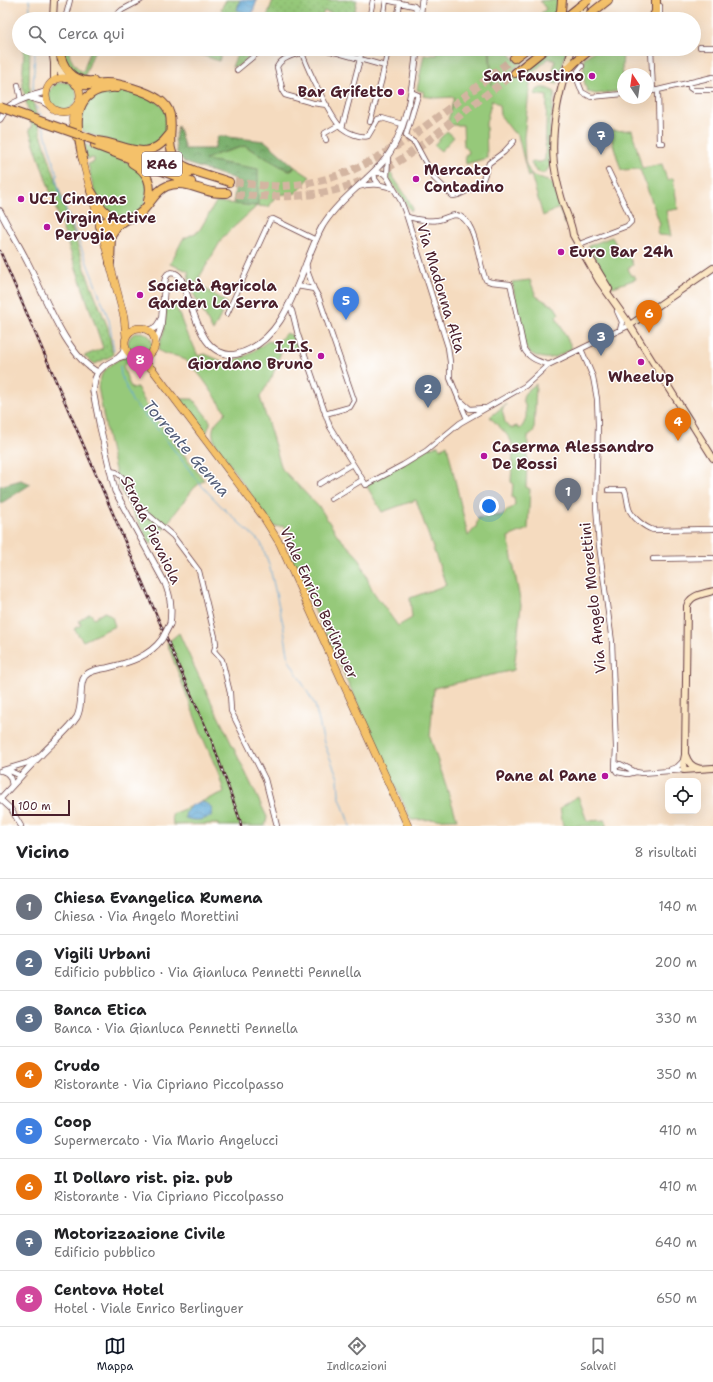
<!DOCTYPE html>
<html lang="it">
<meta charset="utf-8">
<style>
:root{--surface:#fff;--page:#f2f2f2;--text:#202124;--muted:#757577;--line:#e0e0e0;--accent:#111827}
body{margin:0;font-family:"Shantell Sans",sans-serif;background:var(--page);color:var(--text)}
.controls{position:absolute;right:12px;bottom:12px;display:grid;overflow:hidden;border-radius:8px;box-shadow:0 4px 16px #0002}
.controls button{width:36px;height:36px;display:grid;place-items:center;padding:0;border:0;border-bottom:1px solid var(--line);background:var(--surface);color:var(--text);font:20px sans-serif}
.compass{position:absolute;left:617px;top:68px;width:36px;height:36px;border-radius:50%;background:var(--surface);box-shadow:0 4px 16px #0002;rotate:347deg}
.scale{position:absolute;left:12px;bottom:10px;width:58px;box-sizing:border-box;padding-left:4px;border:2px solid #4a1f2b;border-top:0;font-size:11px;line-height:14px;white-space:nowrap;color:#4a1f2b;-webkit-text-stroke:3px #fff;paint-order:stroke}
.you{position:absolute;left:489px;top:506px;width:14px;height:14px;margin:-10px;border:3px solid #fff;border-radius:50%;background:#1a73e8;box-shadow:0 0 0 6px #1a73e833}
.badge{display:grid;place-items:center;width:26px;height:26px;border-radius:50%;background:var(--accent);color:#fff;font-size:13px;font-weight:700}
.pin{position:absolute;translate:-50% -33px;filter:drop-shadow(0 1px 2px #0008)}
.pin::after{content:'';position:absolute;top:21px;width:14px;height:12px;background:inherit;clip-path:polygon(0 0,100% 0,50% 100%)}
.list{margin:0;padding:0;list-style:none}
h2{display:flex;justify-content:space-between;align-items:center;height:52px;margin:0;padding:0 16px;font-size:17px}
h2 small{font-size:13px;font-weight:400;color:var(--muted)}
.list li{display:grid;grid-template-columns:26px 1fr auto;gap:12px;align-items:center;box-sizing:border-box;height:56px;padding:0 16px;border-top:1px solid var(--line)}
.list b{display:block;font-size:15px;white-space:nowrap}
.list p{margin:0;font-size:13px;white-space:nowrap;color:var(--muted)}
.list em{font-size:13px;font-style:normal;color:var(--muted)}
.icon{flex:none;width:22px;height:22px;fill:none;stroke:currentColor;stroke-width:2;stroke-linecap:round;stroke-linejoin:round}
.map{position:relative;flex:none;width:713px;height:826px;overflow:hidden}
.search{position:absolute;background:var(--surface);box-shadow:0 4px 16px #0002;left:12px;right:12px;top:12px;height:44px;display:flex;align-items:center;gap:10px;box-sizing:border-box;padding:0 14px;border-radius:22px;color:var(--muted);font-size:15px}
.sheet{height:500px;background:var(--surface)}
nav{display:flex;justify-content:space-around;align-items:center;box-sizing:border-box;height:56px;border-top:1px solid var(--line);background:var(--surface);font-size:11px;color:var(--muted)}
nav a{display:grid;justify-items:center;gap:2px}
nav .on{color:var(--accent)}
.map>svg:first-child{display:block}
.green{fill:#96c97a;stroke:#707452}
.forest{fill:url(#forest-crowns);stroke:#61664a}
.park{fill:url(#park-dots);stroke:#707452}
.water{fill:url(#water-waves);stroke:#546480}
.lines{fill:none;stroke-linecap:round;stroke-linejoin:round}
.stream{stroke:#5fa8d6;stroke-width:1}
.motorway-tunnel{stroke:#d3b5a1;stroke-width:8;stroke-dasharray:8 4;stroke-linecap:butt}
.minor-casing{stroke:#643b41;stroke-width:6}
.tertiary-casing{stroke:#643b41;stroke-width:7}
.secondary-casing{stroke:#643b41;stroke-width:8}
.primary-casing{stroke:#643b41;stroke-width:8}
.motorway-casing{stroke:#643b41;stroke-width:10}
.minor{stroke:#fff;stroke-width:4.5}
.tertiary{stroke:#fff;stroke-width:5.5}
.secondary{stroke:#fbe6c3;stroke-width:6}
.primary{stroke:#f4c16a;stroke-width:7}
.motorway{stroke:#f4c16a;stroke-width:8}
.rail-casing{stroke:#4a1f2b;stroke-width:2.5}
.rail{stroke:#fff;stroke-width:1;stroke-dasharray:3;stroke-linecap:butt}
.tertiary-bridge-casing{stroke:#643b41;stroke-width:7;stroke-linecap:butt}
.motorway-bridge-casing{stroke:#643b41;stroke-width:10;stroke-linecap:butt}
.tertiary-bridge{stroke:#fff;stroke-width:5.5}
.motorway-bridge{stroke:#f4c16a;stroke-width:8}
.poi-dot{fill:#b5179e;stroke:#fff;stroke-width:1.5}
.labels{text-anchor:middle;stroke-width:3;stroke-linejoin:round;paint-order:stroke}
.shield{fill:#fff;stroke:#80626b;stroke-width:1}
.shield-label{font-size:14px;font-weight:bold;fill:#4a1f2b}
.poi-label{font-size:15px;font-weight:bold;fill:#4a1f2b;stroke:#fff;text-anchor:start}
.street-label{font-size:15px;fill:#4a1f2b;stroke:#fff}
.water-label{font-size:16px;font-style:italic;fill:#535d78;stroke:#fff}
</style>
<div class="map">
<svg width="713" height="826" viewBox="0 0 713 826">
<defs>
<pattern id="forest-crowns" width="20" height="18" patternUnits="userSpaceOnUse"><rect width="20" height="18" fill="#78ad6a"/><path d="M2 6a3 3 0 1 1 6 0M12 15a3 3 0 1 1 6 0" fill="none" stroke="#648c57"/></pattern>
<pattern id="park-dots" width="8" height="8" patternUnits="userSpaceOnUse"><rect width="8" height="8" fill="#96c97a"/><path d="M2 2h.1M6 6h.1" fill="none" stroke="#83ac6a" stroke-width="1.8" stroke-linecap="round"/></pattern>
<pattern id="water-waves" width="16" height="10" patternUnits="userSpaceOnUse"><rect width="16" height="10" fill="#5fa8d6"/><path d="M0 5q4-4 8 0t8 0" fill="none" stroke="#5088ae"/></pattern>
</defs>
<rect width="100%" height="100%" fill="#fff"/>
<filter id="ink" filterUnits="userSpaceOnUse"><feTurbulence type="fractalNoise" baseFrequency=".025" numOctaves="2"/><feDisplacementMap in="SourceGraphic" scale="8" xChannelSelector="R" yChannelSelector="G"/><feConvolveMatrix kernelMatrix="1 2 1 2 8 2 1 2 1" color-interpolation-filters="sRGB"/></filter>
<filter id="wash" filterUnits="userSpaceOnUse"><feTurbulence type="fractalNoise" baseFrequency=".012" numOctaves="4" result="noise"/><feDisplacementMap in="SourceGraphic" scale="16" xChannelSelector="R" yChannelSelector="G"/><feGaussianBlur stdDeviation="0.9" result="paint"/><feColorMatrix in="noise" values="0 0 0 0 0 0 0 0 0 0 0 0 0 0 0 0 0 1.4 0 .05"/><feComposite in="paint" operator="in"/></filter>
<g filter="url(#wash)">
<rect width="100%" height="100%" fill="#f5dbbf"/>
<path class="green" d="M546 0H560V3L554 19H535L541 16 540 14 546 9 540 1Z
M61 49H68C71 60 73 66 83 72L91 49H95L84 78 71 71Z
M201 49H223L219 61 199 54Z
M438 49H489L492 86 490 49H516L510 54 516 61 520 57 525 56 524 61 511 71 514 76 550 49H567L557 84 551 82 555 61 549 58 531 74 524 137 525 162 531 175 550 182 553 185 566 223 565 224 559 208 543 216 531 175 528 177 518 135 513 132 500 115 499 105 492 100 486 123 487 158 466 164 465 155 469 153 464 146 463 125H447L454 97 436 98 423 96 424 92 417 90 424 55H437Z
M597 49H623L621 91 596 94 588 92C582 82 584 69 584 58Z
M49 96a14 14 0 1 1 28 0a14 14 0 1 1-28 0Z
M107 90C126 91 159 93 166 114 169 121 169 125 166 132 163 139 157 146 149 148 137 152 94 136 81 130 79 106 85 99 107 90Z
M632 130 642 168 662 164 667 180 673 178 678 209 666 211 671 236 658 235 657 232 660 224 640 169 621 170 609 131Z
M447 131 454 137 441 151 434 145Z
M84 144C101 151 140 162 147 181 149 187 145 199 144 206 141 208 138 212 135 214 129 217 123 217 117 216 96 209 92 183 88 164L94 162V158L87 159Z
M245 146 289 171 295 167 310 177 296 193 276 195 269 207 257 206 223 237 196 283 227 303 213 331 190 287 188 271 170 264 183 239 199 231 216 202 257 206V169L204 160 217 154Z
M391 156 389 171 407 197 413 209 411 211 389 179 388 165Z
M612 237 619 250 626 249 633 265 628 268 631 276 634 275 636 279 613 287 588 246Z
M530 280 536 296 555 307 559 314 556 317 572 348C567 351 561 355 555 357 544 361 528 355 524 345L512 282Z
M176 306 187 335 192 342 198 356 205 354 226 363 248 355 268 341 277 343 286 333 297 337 301 349H282L272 377 260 397 282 469 320 508 338 536 359 558 372 590 398 626 412 618 410 598 446 585 416 500 382 512 366 485 429 448 438 445 441 449 447 445 468 536 476 527 478 518 504 515 507 510 512 508 515 505 514 498H512L513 483 511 482C511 472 515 450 511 441 506 432 496 424 490 417L506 404 502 410C505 417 503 425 511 428L517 426 518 428 520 429C527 421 527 415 525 405 524 403 523 401 523 399 523 392 531 388 536 384L534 431 528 436 526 487 530 489 528 529 508 537 521 605 514 670 434 688 430 737 457 819 411 820 289 554 297 551 283 526 273 527 215 443C209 426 216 423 226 412 215 398 200 371 186 361 174 352 169 358 158 350L164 330 166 307Z
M128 344a12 12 0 1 1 24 0a12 12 0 1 1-24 0Z
M121 358H128L135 360 123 365 128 381 132 389 137 387 147 406 152 414 204 480 194 488 151 545 119 487 107 435 98 387 102 374 110 365Z
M180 399H193L210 421V424L206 434Z
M105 612 112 617 115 626 83 641 74 629 81 625 79 621 90 613 94 618Z
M179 633 193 664 267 817 265 826H218V824L173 825 172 814 224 792 218 772 202 736 167 643Z
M578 796 587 821 606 820V826H563L560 808Z"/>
<path class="forest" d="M178 126 185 149H214L218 136 265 141 295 167 289 171 245 146 217 154 205 160 258 169V206L234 204 235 179 185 163 177 153 175 139Z
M21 480 31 484 0 504V486Z"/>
<path class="park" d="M226 0H240L237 10 245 12 244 15 247 19C236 19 228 18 221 9Z
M273 0H357L354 16 350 18 324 11 321 19H266Z
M24 49H30L29 85 41 134 88 278 108 328 113 355 95 364 84 356 103 348 29 129 32 128 22 84Z
M239 49H260L238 66 232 67Z
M541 88H546L555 92 550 125V166L545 173C537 174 533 169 531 162H541L545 160 547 96 534 94 537 90Z"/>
<path class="water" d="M240 0H257L252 15 237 10Z
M200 802C209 803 214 806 211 816 203 821 194 821 185 818 185 809 192 804 200 802Z"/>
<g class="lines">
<path class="stream" d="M29 0 31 19
M33 90 35 49
M35 105 42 117
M43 126 57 174V183L62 201 72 224 109 320 114 351
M120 366 121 375 132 401 161 433 201 485 221 506 261 543 269 564 283 624 289 660 315 705 324 743 338 778 339 795 350 826"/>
</g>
</g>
<g filter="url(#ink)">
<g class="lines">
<path class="motorway-tunnel" d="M235 182C251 184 267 187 283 186 348 183 397 148 447 110 469 93 492 75 514 58
M236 195C277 197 319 199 359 182 391 169 420 147 448 125 470 107 492 90 515 73"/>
<defs>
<path id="minor" d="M65 19 70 0
M112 19 122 10 141 0
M369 19 373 0
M383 19 386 0 414 6 416 8 415 19
M399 19 398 14 400 3
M660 19V6
M700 47H713
M301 49C304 62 332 121 342 128 348 133 360 138 368 136L378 119 382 118 402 124
M316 49C304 53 282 55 277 67L283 92 285 95 313 103 327 105
M324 49 360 59 361 53 365 49
M369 49 381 52 390 49
M398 49 416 54
M651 49 653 91
M582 66 578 71 577 79 582 92 591 97 623 94
M237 70 260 51 264 49
M690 82V88L693 90H713
M18 85 21 100
M658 90 659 143H663
M411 92 418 95 406 135 408 138 415 143 434 178 453 196 458 195 477 186 482 182 489 163 504 152 514 141
M647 92 658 90 713 77
M370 122 381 82 388 50
M342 128 360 59 385 66
M326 140 324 136 325 133 339 125
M388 156 387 177 401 201 407 217 448 347 450 362V378L467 419
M378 183 375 179 374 172 383 173 387 177
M358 187C371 183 379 184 392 188
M407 217C417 219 428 222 438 220 444 219 450 215 456 215 477 218 478 264 486 280L491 282 510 284 511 287 524 349C529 359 539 361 548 365
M582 243 627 226 631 222V218L608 170
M297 286 314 289 308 273 306 263
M314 289 319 298 354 400 350 407 325 414
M288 305 292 311 298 335 330 427 366 485 403 465 426 451 460 423 525 386 548 365 630 325
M617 311 622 322 620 330
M227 314 270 220 273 219 316 240
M581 349 593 377 597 399 598 424 596 506 599 545 612 642 616 747 615 769 617 772 628 774 636 772
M462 402 470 409 484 408
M110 471 116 472 122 477 128 491 137 505 173 536 199 571 215 637 216 644 214 651 222 660 230 693 231 711 265 779 277 826
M319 484 352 464
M608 490H625C627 496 627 502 629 509 632 517 644 527 653 530L713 529
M331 499 362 480
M653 559 713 558
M616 767 620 764 636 772 642 773 684 770
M671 769 677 767 684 760
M0 771 27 763 36 758
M2 771C10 773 11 779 12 786
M6 772 10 771 21 776
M0 799 11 809 21 826"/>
<path id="tertiary" d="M420 19 422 0
M31 98 42 101 50 106
M0 119C2 116 5 111 7 108 17 99 34 96 47 91
M0 211C9 229 19 245 28 263 43 292 67 358 98 372
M146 330C154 330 157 327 161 319
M155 345 161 327 165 280C167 270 176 271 181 279 189 297 195 324 206 340 213 350 225 357 237 354 291 340 299 267 323 225 338 201 363 184 382 163 407 135 413 85 417 49
M131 356H124L118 358 104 366 98 372 95 379 93 391 100 427 115 491 165 583C171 598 172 609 170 624
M119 357 123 353 125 345
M0 799C14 784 27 769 42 754 53 742 68 731 77 717 84 703 78 684 85 676 90 670 100 669 107 668 128 663 149 657 162 639"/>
<path id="secondary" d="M53 19 54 0
M581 19 586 1
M52 49 54 63V82
M572 49C561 86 550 125 554 164 556 178 560 195 565 209 568 217 572 226 573 235L599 281 626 319 713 458
M55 64 65 79
M592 261 609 289
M630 325 713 268
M685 755 683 764 684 770 713 768
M700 769C691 767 688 762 685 754L687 606C690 595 703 594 713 591"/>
<path id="primary" d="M46 95a17 17 0 1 1 34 0a17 17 0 1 1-34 0Z
M74 108C71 119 73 126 76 137
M81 154 124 317 126 337
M125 343a15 15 0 1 1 30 0a15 15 0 1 1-30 0Z
M140 358 153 370 262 515 280 544 408 826"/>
<path id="motorway" d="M557 19 561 11 562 0
M564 19 579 7
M584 19 608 0
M652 19 656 12V0
M59 49C62 67 72 83 93 81
M514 58 526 49
M515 73 545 49
M564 73 575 62 591 49
M76 84C86 88 96 83 106 83 120 83 146 91 158 99 184 115 159 143 178 162 188 171 216 177 229 182
M97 141C126 144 147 165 169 135
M95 145 191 182
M119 149 189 173
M83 159C78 137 69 100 99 90 104 89 111 87 117 88
M132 163C148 172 153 184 148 201
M91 191C98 202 102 212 114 218
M127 219C116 218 108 217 100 226 111 230 117 226 126 220 130 218 135 217 139 214 150 206 154 191 167 186 183 180 197 189 212 192 217 193 222 193 227 193
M110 263 111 235 117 226"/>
</defs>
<use href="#minor" class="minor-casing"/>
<use href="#tertiary" class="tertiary-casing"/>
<use href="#secondary" class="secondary-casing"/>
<use href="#primary" class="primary-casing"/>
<use href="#motorway" class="motorway-casing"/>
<use href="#minor" class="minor"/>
<use href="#tertiary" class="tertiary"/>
<use href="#secondary" class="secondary"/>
<use href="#primary" class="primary"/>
<use href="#motorway" class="motorway"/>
<defs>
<path id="rail" d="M0 251 178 665 212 741 240 820 241 826"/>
</defs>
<use href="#rail" class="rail-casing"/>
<use href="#rail" class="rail"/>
<defs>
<path id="tertiary-bridge" d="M162 639 170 624"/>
<path id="motorway-bridge" d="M579 7 588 0
M0 107 97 141"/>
</defs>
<use href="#tertiary-bridge" class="tertiary-bridge-casing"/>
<use href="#motorway-bridge" class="motorway-bridge-casing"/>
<use href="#tertiary-bridge" class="tertiary-bridge"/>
<use href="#motorway-bridge" class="motorway-bridge"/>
</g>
</g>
<g class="poi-dot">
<circle cx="592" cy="76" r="4"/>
<circle cx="401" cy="92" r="4"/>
<circle cx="416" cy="179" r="4"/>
<circle cx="21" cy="199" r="4"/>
<circle cx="47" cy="227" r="4"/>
<circle cx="561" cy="252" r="4"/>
<circle cx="140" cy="295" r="4"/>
<circle cx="321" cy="356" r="4"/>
<circle cx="641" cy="362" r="4"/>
<circle cx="484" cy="456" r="4"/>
<circle cx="605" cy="776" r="4"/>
</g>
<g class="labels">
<rect class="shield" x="142" y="152" width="40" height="24" rx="3"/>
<g class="shield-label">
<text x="162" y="169">RA6</text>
</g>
<g class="poi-label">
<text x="584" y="81" text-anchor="end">San Faustino</text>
<text x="393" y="97" text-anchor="end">Bar Grifetto</text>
<text x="424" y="175">Mercato<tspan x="424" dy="17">Contadino</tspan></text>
<text x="29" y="204">UCI Cinemas</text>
<text x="55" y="223">Virgin Active<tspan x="55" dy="17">Perugia</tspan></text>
<text x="569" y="257">Euro Bar 24h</text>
<text x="148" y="291">Società Agricola<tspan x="148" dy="17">Garden La Serra</tspan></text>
<text x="313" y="352" text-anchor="end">I.I.S.<tspan x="313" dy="17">Giordano Bruno</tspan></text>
<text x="641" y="382" text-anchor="middle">Wheelup</text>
<text x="492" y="452">Caserma Alessandro<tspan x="492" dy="17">De Rossi</tspan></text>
<text x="597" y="781" text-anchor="end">Pane al Pane</text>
</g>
<g class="street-label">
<text transform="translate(441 288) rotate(73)" y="5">Via Madonna Alta</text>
<text transform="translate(151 530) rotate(64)" y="5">Strada Pievaiola</text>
<text transform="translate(593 598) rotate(-96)" y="5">Via Angelo Morettini</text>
<text transform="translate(319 603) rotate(65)" y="5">Viale Enrico Berlinguer</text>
</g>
<g class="water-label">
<text transform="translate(187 448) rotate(49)" y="6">Torrente Genna</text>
</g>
</g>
</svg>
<div class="controls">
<button><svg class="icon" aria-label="locate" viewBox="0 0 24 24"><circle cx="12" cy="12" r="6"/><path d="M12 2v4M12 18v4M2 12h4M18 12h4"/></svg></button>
</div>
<svg class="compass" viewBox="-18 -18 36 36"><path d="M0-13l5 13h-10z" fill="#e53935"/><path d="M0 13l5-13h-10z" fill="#757577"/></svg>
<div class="scale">100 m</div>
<div class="you"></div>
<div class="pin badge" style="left:568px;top:511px;background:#6b7280">1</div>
<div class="pin badge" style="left:428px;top:408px;background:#5c6f8a">2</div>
<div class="pin badge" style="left:601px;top:356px;background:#5c6f8a">3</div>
<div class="pin badge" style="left:678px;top:441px;background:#e8710a">4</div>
<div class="pin badge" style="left:346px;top:320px;background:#3f7fe0">5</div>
<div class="pin badge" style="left:649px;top:333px;background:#e8710a">6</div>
<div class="pin badge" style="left:601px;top:155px;background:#5c6f8a">7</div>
<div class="pin badge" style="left:140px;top:379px;background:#d1479c">8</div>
<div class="search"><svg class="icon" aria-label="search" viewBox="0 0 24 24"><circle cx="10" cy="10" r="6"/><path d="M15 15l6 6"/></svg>Cerca qui</div>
</div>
<section class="sheet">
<h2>Vicino<small>8 risultati</small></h2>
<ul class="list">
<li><span class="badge" style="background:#6b7280">1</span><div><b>Chiesa Evangelica Rumena</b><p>Chiesa · Via Angelo Morettini</p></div><em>140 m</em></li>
<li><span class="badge" style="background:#5c6f8a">2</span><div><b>Vigili Urbani</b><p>Edificio pubblico · Via Gianluca Pennetti Pennella</p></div><em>200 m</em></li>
<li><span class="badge" style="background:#5c6f8a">3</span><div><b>Banca Etica</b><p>Banca · Via Gianluca Pennetti Pennella</p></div><em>330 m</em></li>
<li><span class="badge" style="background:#e8710a">4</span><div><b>Crudo</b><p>Ristorante · Via Cipriano Piccolpasso</p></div><em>350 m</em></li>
<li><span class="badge" style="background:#3f7fe0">5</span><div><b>Coop</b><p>Supermercato · Via Mario Angelucci</p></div><em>410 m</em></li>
<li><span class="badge" style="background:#e8710a">6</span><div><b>Il Dollaro rist. piz. pub</b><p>Ristorante · Via Cipriano Piccolpasso</p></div><em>410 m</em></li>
<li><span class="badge" style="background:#5c6f8a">7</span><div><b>Motorizzazione Civile</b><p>Edificio pubblico</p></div><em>640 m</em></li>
<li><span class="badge" style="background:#d1479c">8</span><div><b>Centova Hotel</b><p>Hotel · Viale Enrico Berlinguer</p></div><em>650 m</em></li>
</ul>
</section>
<nav>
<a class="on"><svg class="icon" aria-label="map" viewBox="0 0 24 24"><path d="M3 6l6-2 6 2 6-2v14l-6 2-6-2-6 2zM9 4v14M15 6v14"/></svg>Mappa</a>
<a><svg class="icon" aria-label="directions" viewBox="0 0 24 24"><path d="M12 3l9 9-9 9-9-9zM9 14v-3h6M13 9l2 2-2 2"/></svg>Indicazioni</a>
<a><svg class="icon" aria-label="saved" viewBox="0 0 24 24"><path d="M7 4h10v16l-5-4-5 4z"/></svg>Salvati</a>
</nav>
